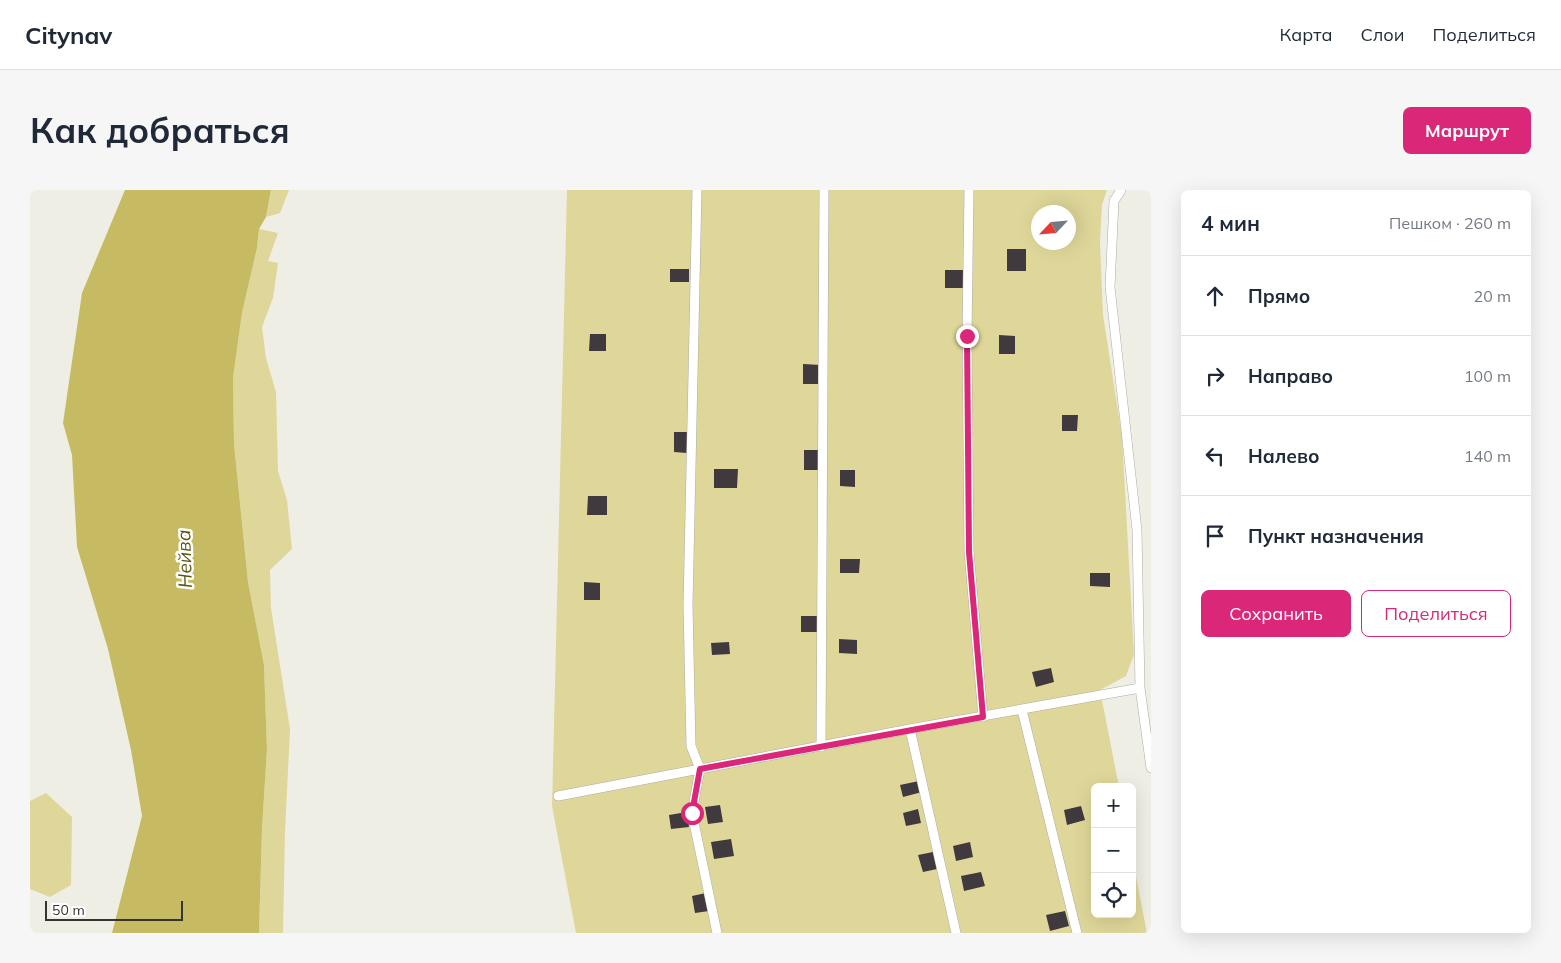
<!DOCTYPE html>
<html lang="ru">
<meta charset="utf-8">
<style>
:root{--surface:#fff;--page:#f6f6f7;--text:#1f2937;--muted:#747a83;--line:#e0e1e3;--accent:#db2777}
body{margin:0;font-family:Mulish,sans-serif;background:var(--page);color:var(--text)}
.controls{position:absolute;right:15px;bottom:15px;display:grid;overflow:hidden;border-radius:8px;box-shadow:0 5px 20px #0002}
.controls button{width:45px;height:45px;display:grid;place-items:center;padding:0;border:0;border-bottom:1px solid var(--line);background:var(--surface);color:var(--text);font:25px sans-serif}
.compass{position:absolute;left:1001px;top:15px;width:45px;height:45px;border-radius:50%;background:var(--surface);box-shadow:0 5px 20px #0002;rotate:244deg}
.scale{position:absolute;left:15px;bottom:12px;width:138px;box-sizing:border-box;padding-left:5px;border:2px solid #343430;border-top:0;font-size:14px;line-height:18px;white-space:nowrap;color:#343430;-webkit-text-stroke:4px #fff;paint-order:stroke}
.stop{position:absolute;width:15px;height:15px;margin:-11px;border:4px solid #db2777;border-radius:50%;background:#fff}
.stop.end{background:#db2777;border-color:#fff;box-shadow:0 1px 5px #0008}
.list{margin:0;padding:0;list-style:none}
h2{display:flex;justify-content:space-between;align-items:center;height:65px;margin:0;padding:0 20px;font-size:21px}
h2 small{font-size:16px;font-weight:400;color:var(--muted)}
.list li{display:grid;grid-template-columns:32px 1fr auto;gap:15px;align-items:center;box-sizing:border-box;height:80px;padding:0 20px;border-top:1px solid var(--line)}
.list b{display:block;font-size:19px;white-space:nowrap}
.list em{font-size:16px;font-style:normal;color:var(--muted)}
.actions{display:flex;gap:10px;padding:15px 20px}
.actions a{flex:1;padding:11px 0;border:1px solid var(--accent);border-radius:8px;text-align:center;font-size:18px;color:var(--accent)}
.actions .main{background:var(--accent);color:#fff}
.icon{flex:none;width:28px;height:28px;fill:none;stroke:currentColor;stroke-width:2;stroke-linecap:round;stroke-linejoin:round}
.map{position:relative;flex:none;width:1121px;height:743px;overflow:hidden;border-radius:8px}
header{display:flex;align-items:center;gap:30px;box-sizing:border-box;height:70px;padding:0 25px;background:var(--surface);border-bottom:1px solid var(--line)}
header strong{font-size:24px}
nav{display:flex;gap:28px;margin-inline-start:auto;font-size:18px}
.intro{display:flex;align-items:center;justify-content:space-between;box-sizing:border-box;height:120px;padding:0 30px}
h1{margin:0;font-size:35px}
.button{padding:12px 22px;border-radius:8px;background:var(--accent);color:#fff;font-size:18px;font-weight:700}
main{display:flex;gap:30px;padding:0 30px}
aside{flex:1;background:var(--surface);border-radius:8px;box-shadow:0 5px 20px #0002}
.map>svg:first-child{display:block}
.green{fill:#dfd799;fill-rule:evenodd}
.water{fill:#c6bb62}
.building{fill:#40393e}
.lines{fill:none;stroke-linecap:round;stroke-linejoin:round}
.lane-casing{stroke:#adaca4;stroke-width:10}
.lane{stroke:#fff;stroke-width:9}
.route{stroke:#db2777;stroke-width:6}
.labels{text-anchor:middle;stroke-width:5;stroke-linejoin:round;paint-order:stroke}
.water-label{font-size:19px;font-style:italic;fill:#5e5613;stroke:#fff}
</style>
<header>
<strong>Citynav</strong>
<nav><a>Карта</a><a>Слои</a><a>Поделиться</a></nav>
</header>
<div class="intro"><h1>Как добраться</h1><a class="button">Маршрут</a></div>
<main>
<div class="map">
<svg width="1121" height="743" viewBox="0 0 1121 743">
<rect width="100%" height="100%" fill="#efeee5"/>
<path class="green" d="M241 0H259L250 23 236 27Z
M537 0H1077L1072 15 1070 52 1073 125 1092 246 1104 464 1096 486 1070 500 1089 597H1065V724H1102V666L1117 743H546L522 616ZM1008 22H1038V52H1008Z
M229 39 248 43 238 71 248 73 243 108 232 137 236 168 246 202 248 281 257 310 262 359 240 380 241 418 260 539 255 642 253 743H229L232 639 237 559 234 475 218 392 204 254 203 188 212 123 227 58Z
M16 603 42 627 41 695 20 707 0 699V611Z"/>
<path class="water" d="M95 0H241L236 27 229 39 227 58 212 123 203 188 204 254 218 392 234 475 237 559 232 639 229 743H82L112 626 101 560 78 459 47 357 42 265 33 233 52 103Z"/>
<path class="building" d="M977 59H996V81H977Z
M640 79H659V92H640Z
M915 80H935V98H915Z
M560 144H576V161H559Z
M969 145 985 146V164H969Z
M773 174 791 175V194H773Z
M1032 225H1048L1047 241H1032Z
M644 242H658L657 263 644 262Z
M774 260H788V280H774Z
M684 279H708L707 298H684Z
M810 280H825V297L810 296Z
M558 306H577V325H557Z
M810 369H830L829 383H810Z
M1060 383H1080V397L1060 396Z
M554 392 570 393V410H554Z
M771 426H790L789 442H771Z
M809 449 827 450V464L809 463Z
M699 452 700 464 682 465 681 453Z
M1021 478 1024 492 1006 497 1002 482Z
M889 591 892 602 873 607 870 595Z
M690 615 693 632 678 634 675 617Z
M1051 616 1055 630 1037 635 1034 620Z
M888 619 891 633 876 636 873 623Z
M657 622 659 637 641 639 639 625Z
M701 649 704 666 684 669 681 652Z
M940 652 943 667 926 671 923 656Z
M903 662 907 679 893 682 888 665Z
M951 682 955 696 934 701 931 686Z
M676 703 679 721 665 723 662 706Z
M1035 721 1039 736 1020 741 1016 725Z"/>
<g class="lines">
<defs>
<path id="lane" d="M667 0 658 416 661 556 670 579 662 623 687 743
M939 0 937 146 939 361 953 527
M1110 498 1121 578
M992 520 1047 743
M880 539 926 743
M791 557 794 0
M528 606 880 539 1110 498 1107 340 1080 97 1084 11 1091 0"/>
</defs>
<use href="#lane" class="lane-casing"/>
<use href="#lane" class="lane"/>
</g>
<g class="lines">
<path class="route" d="M662 623 670 579 953 527 939 362 937 146"/>
</g>
<g class="labels">
<g class="water-label">
<text transform="translate(154 369) rotate(-92)" y="7">Нейва</text>
</g>
</g>
</svg>
<div class="controls">
<button>+</button>
<button>−</button>
<button><svg class="icon" aria-label="locate" viewBox="0 0 24 24"><circle cx="12" cy="12" r="6"/><path d="M12 2v4M12 18v4M2 12h4M18 12h4"/></svg></button>
</div>
<svg class="compass" viewBox="-18 -18 36 36"><path d="M0-13l5 13h-10z" fill="#e53935"/><path d="M0 13l5-13h-10z" fill="#747a83"/></svg>
<div class="scale">50 m</div>
<div class="stop" style="left:662px;top:623px"></div>
<div class="stop end" style="left:937px;top:146px"></div>
</div>
<aside>
<h2>4 мин<small>Пешком · 260 m</small></h2>
<ul class="list">
<li><svg class="icon" aria-label="ahead" viewBox="0 0 24 24"><path d="M12 20V5M6 11l6-6 6 6"/></svg><div><b>Прямо</b></div><em>20 m</em></li>
<li><svg class="icon" aria-label="right" viewBox="0 0 24 24"><path d="M7 20v-9h11M14 6l5 5-5 5"/></svg><div><b>Направо</b></div><em>100 m</em></li>
<li><svg class="icon" aria-label="left" viewBox="0 0 24 24"><path d="M17 20v-9H6M10 6l-5 5 5 5"/></svg><div><b>Налево</b></div><em>140 m</em></li>
<li><svg class="icon" aria-label="arrive" viewBox="0 0 24 24"><path d="M6 21V4h12l-3 4 3 4H6"/></svg><div><b>Пункт назначения</b></div></li>
</ul>
<div class="actions"><a class="main">Сохранить</a><a>Поделиться</a></div>
</aside>
</main>
